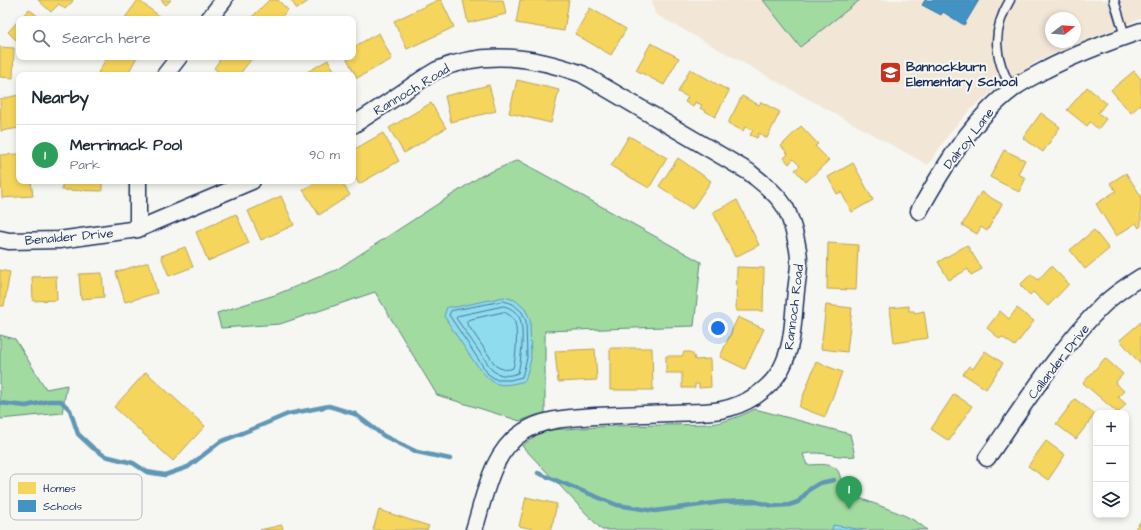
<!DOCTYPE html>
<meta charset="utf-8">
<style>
:root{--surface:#fff;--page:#f6f6f7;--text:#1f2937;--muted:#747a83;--line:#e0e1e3;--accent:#c8321e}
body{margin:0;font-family:"Architects Daughter",sans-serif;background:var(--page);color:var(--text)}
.controls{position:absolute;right:12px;bottom:12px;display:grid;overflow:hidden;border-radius:8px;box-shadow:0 2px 6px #0003}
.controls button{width:36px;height:36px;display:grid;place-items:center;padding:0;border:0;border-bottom:1px solid var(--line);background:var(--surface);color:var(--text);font:20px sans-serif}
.compass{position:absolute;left:1045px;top:12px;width:36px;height:36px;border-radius:50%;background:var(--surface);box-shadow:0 2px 6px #0003;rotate:73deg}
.you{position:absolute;left:718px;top:328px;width:14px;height:14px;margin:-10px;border:3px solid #fff;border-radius:50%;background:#1a73e8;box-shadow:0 0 0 6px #1a73e833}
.badge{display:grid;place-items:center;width:26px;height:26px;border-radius:50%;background:var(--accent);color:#fff;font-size:13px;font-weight:700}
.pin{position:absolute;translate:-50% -33px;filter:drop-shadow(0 1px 2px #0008)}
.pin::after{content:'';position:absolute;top:21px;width:14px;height:12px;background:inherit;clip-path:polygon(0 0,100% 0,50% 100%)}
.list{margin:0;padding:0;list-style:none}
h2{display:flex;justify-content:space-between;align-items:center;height:52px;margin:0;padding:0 16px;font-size:17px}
h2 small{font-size:13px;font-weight:400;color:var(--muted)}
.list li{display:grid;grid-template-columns:26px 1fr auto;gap:12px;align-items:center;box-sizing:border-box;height:60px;padding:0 16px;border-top:1px solid var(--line)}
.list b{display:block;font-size:15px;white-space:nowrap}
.list p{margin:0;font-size:13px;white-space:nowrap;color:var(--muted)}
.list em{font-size:13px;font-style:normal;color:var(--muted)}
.icon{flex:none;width:22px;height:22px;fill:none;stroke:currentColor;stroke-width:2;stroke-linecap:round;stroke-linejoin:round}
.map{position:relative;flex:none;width:1141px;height:530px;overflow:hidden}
.search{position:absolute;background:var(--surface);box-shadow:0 2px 6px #0003;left:16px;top:16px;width:340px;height:44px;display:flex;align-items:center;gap:10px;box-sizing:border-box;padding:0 14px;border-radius:8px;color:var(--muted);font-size:15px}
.panel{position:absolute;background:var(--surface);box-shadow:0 2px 6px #0003;left:16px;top:72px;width:340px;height:112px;border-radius:8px}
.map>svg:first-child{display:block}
.built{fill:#f2e6d7;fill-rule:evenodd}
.green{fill:#a2dba0;stroke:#5e857f}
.water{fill:#8fdcee;stroke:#6197b4}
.homes{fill:#f6d55c;stroke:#b4a35d}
.schools{fill:#4393c3;stroke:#3775a5}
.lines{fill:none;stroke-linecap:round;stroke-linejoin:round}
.shore{stroke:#497498;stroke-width:1}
.stream{stroke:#6197b4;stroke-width:4.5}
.service-casing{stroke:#1b2f5e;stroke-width:11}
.minor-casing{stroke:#1b2f5e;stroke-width:19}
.service{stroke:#f6f6f2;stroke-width:8}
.minor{stroke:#f6f6f2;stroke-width:16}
.labels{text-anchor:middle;stroke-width:4;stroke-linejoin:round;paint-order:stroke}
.poi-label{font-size:13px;font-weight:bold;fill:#1b2f5e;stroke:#f6f6f2;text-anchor:start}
.street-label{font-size:13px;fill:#1b2f5e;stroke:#f6f6f2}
.key{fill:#f6f6f2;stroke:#b4bac6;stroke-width:1}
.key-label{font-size:11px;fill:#1b2f5e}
</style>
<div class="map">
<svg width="1141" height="530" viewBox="0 0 1141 530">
<rect width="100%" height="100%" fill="#f6f6f2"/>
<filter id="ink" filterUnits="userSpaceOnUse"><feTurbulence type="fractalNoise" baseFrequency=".025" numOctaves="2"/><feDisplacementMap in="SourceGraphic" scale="8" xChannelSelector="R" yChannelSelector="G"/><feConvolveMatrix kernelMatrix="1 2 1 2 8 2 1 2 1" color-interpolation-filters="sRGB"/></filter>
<g filter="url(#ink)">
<path class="built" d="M652 0H1141V18L1062 50 1036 62 1001 85 974 106 951 131 928 165 655 14ZM1051 18H1075V42H1051Z"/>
<path class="green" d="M763 0H860L800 47Z
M518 160 701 262 694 326 545 331V413L536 415 520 421 437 395 375 292 280 324 221 328 217 313 275 295 336 270 481 176Z
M0 335 15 339 46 389 67 385 62 413 0 419Z
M755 409 850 434 855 456C838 459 823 450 803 454L807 465C818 465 837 461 840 476 842 483 840 488 844 494 858 497 870 502 883 507 899 513 914 518 927 530H602L522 446 538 434 549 430 614 426 712 424C728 421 741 416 755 409Z"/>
<path class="water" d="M504 297 515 300 525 309 530 319 531 359 525 381C516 383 504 387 495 383 481 377 454 331 444 316L447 307H456Z
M833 525 863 530H832Z"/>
<path class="homes" d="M38 0H72L73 1 65 9 59 4 51 12Z
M138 0 162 18 161 19H124Z
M161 0H171L166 5Z
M269 0H278L288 10 279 19H250Z
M291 0H310L297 9Z
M438 0H441L454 27 407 49 394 21Z
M463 0H503L506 14 468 23Z
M520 0H569L564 31 516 23Z
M590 8 626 29 611 55 575 34Z
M29 9 41 19H20Z
M19 20V43L8 32Z
M379 33 392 59 357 78 346 57H353V47Z
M651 43 679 58 664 85 636 70Z
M0 47 14 48 13 78 0 77Z
M107 57H137L127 75H102L98 73Z
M222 57H253L239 75H222L214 68Z
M328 60 337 75H302Z
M690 69 729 91 715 117 700 108 702 105 695 102 693 107 685 102 688 97 678 92Z
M1134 71 1141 79V104L1131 113 1111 90Z
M517 80 559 90 551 123 509 113Z
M489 85 496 111 451 122 445 96Z
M1087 87 1106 103 1098 113 1106 119 1098 129 1090 122 1087 126 1067 110Z
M19 95V128L1 131 0 99Z
M742 96 759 105 761 102 780 112 767 138 759 133 757 138 750 135 753 130 745 127 743 131 728 123Z
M431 103 446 128 404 153 389 128Z
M1041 113 1060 127 1043 152 1023 138Z
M801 126 818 144 815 146 829 160 806 182 795 170 800 166 793 159 789 164 784 158 788 154 781 146Z
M383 133 399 161 359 184 353 173V150Z
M629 136 667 158 649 188 611 166Z
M1004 150 1025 160 1018 174 1026 178 1019 192 990 177Z
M19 154V181H31L33 196 2 198 0 155Z
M678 158 711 181 692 209 659 186Z
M853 163 873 200 852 212 841 192 837 194 828 177Z
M1126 173 1141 196V226L1139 228 1136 223 1116 236 1096 204 1116 191 1110 183Z
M62 181H102V191L62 190Z
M317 181H341L350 195 319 215 303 190Z
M981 192 1002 204 987 231 981 227 977 234 962 225Z
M281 196 294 225 261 240 248 211Z
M737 200 759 245 735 257 713 212Z
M236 214 249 243 208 261 196 232Z
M1094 230 1109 249 1085 269 1070 250Z
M828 243 858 245 856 290 827 289Z
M967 245 982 269 971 275 968 269 949 280 938 262Z
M185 247 193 267 169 276 161 256Z
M149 262 157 293 125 302 116 272Z
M1051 266 1069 284 1048 306 1033 292 1030 295 1020 285 1031 274 1038 280Z
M737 267 764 268 763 311H736Z
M0 270 10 272 4 306H0Z
M102 273 104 297 81 299 79 274Z
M56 276 57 300 33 301 32 277Z
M826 305 852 308 847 352 821 349Z
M909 306V311H914L915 313 924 311 928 338 894 343 890 308Z
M1017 308 1034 321 1015 346 1002 337 1000 339 987 328 1000 311 1009 319Z
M738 317 764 329 745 369 720 357Z
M1141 322V365L1120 340Z
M610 348H652L653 390H610Z
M595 349 597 380 558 382 555 351Z
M985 351 1003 363 986 389 963 374 969 366 973 369Z
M684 352H691L694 356 695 360 710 359 711 387 699 388V384H695V388H682V373H666V356H682Z
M1105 358 1123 374 1115 383 1124 391 1118 397 1126 404 1118 413 1083 383Z
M816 362 842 372 825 417 799 407Z
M146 372 205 426 173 461 114 407Z
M954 394 972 406 949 441 931 429Z
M1075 399 1095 414 1076 439 1056 424Z
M1046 441 1065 455 1048 480 1028 466Z
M526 497 557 504 551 530H538L519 526Z
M379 510 429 526 427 530H373Z
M1141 521V530H1134Z
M282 525 283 530H260Z"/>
<path class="schools" d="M925 0H979L964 25 943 12 941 15 922 5Z"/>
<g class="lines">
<path class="shore" d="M504 301 513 304 522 312 526 321 527 358 522 377 510 380H497L488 374 449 315 451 311Z
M504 306C512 308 520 314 521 323 524 335 521 361 518 373 508 377 500 376 492 370L456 318 458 316Z
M504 312C509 314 514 318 515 323 518 332 516 358 513 368 507 371 501 369 496 366L466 322 468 320Z"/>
<path class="stream" d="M0 403 26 406 49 401H61L70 410 78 434 93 448 105 456 133 463 147 472 165 475 188 467 220 442 262 425 288 414 329 406 355 414 384 436 417 452 450 459
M538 473 617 505 655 511 722 502 753 501 773 506 789 505 798 502 810 489 820 483 834 480"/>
<defs>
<path id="service" d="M1010 0C991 32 994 58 1012 89
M1114 0 1125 36"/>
<path id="minor" d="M209 19 224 0
M165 75 179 57
M353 125C372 113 390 101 409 88 418 82 428 75 437 70 485 49 535 57 582 74L749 172C762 183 778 194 786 209 792 221 799 248 799 261 799 271 797 282 796 291 793 317 794 345 781 369 769 391 745 405 721 410 705 413 685 412 669 413 645 414 620 415 596 416 571 418 544 418 523 432 491 452 485 496 474 530
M919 211C943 168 973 118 1014 88 1023 81 1034 76 1045 70 1076 54 1108 42 1141 31
M138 229V181
M0 239 9 241 59 240 138 229 252 181
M987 458C1023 407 1057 351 1102 306 1113 295 1128 285 1141 277"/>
</defs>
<use href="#service" class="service-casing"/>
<use href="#minor" class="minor-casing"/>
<use href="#service" class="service"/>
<use href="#minor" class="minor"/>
</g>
</g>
<defs>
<symbol id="school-square" viewBox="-11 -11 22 22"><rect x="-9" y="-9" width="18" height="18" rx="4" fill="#c8321e" stroke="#f6f6f2"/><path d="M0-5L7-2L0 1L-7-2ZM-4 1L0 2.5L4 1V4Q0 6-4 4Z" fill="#fff"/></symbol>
</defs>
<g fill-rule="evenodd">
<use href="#school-square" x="878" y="60" width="25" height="25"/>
</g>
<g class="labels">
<g class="poi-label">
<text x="906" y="71">Bannockburn<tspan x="906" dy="15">Elementary School</tspan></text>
</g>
<g class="street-label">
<text transform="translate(411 89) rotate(-31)" y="5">Rannoch Road</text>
<text transform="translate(968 138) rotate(-52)" y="5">Dalroy Lane</text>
<text transform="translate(69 236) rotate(-5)" y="5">Benalder Drive</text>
<text transform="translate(793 307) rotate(-83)" y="5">Rannoch Road</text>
<text transform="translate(1058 361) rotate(-52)" y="5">Callander Drive</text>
</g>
</g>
<rect x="10" y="474" width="132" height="46" rx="6" class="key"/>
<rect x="18" y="482" width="18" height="12" fill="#f6d55c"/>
<rect x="18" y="500" width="18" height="12" fill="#4393c3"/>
<g class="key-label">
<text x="43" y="492">Homes</text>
<text x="43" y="510">Schools</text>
</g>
</svg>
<div class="controls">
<button>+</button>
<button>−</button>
<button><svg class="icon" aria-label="layers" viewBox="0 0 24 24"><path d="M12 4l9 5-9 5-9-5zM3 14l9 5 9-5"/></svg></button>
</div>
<svg class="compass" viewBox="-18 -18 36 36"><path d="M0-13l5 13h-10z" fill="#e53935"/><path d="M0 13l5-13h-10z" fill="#747a83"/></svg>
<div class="you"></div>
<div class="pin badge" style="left:849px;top:509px;background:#2e9e5b">1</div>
<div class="search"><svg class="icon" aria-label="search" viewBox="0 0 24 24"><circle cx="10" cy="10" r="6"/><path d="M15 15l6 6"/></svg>Search here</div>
<section class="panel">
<h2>Nearby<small></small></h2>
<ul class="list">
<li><span class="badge" style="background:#2e9e5b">1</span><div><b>Merrimack Pool</b><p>Park</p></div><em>90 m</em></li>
</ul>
</section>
</div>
